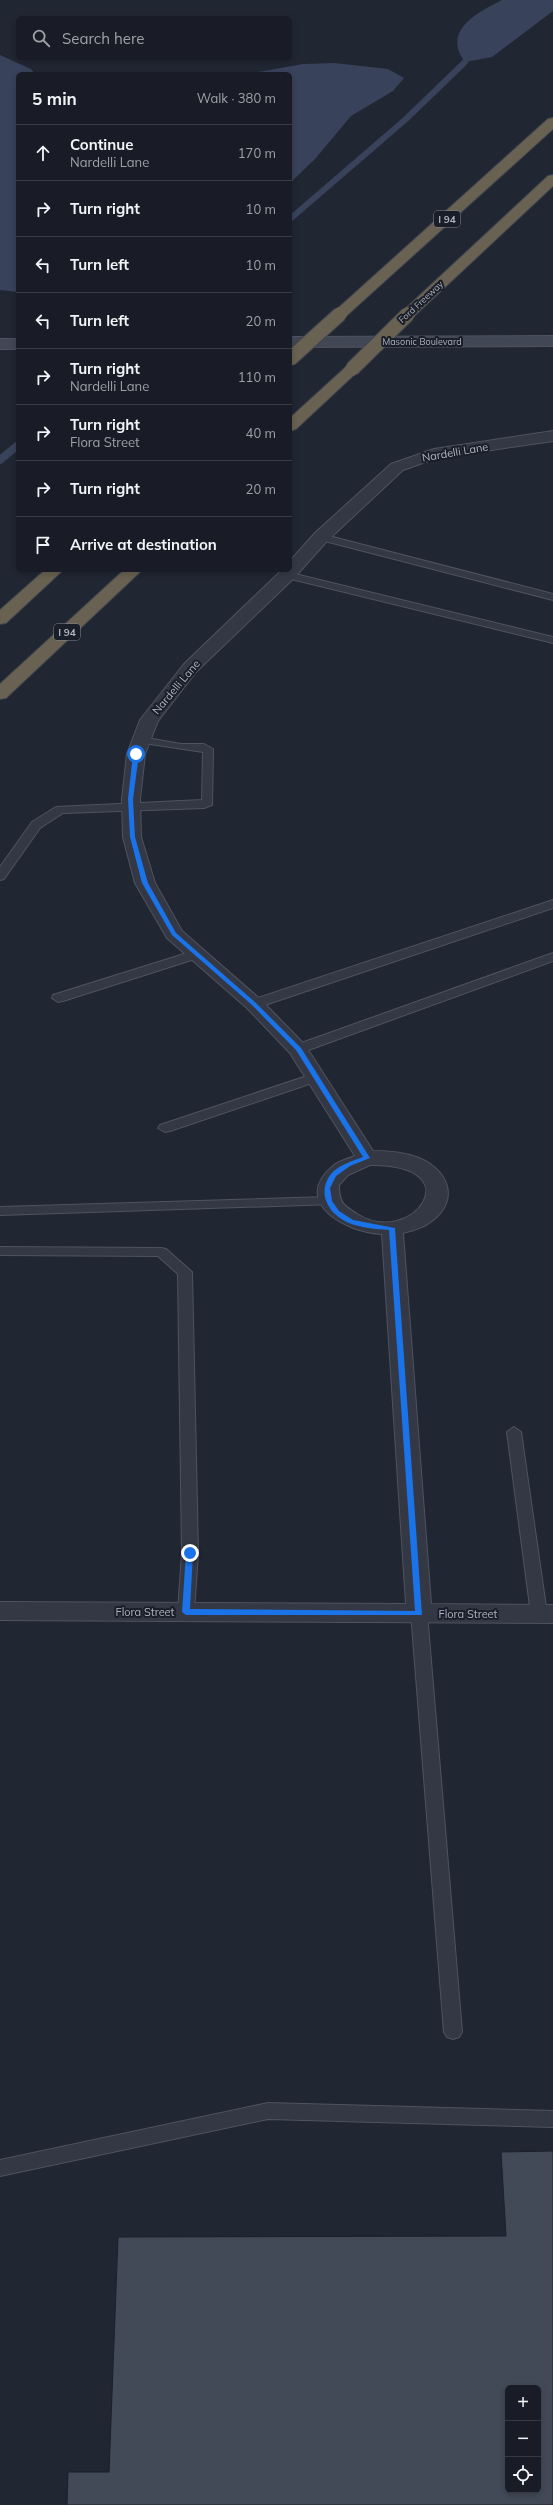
<!DOCTYPE html>
<meta charset="utf-8">
<style>
:root{--surface:#191c26;--page:#262932;--text:#f1f3f6;--muted:#9fa1a7;--line:#373a43}
body{margin:0;font-family:Mulish,sans-serif;background:var(--page);color:var(--text)}
.controls{position:absolute;right:12px;bottom:12px;display:grid;overflow:hidden;border-radius:6px;box-shadow:0 2px 6px #0003}
.controls button{width:36px;height:36px;display:grid;place-items:center;padding:0;border:0;border-bottom:1px solid var(--line);background:var(--surface);color:var(--text);font:20px sans-serif}
.stop{position:absolute;width:12px;height:12px;margin:-9px;border:3px solid #1a73e8;border-radius:50%;background:#fff}
.stop.end{background:#1a73e8;border-color:#fff;box-shadow:0 1px 4px #0008}
.list{margin:0;padding:0;list-style:none}
h2{display:flex;justify-content:space-between;align-items:center;height:52px;margin:0;padding:0 16px;font-size:17px}
h2 small{font-size:13px;font-weight:400;color:var(--muted)}
.list li{display:grid;grid-template-columns:26px 1fr auto;gap:12px;align-items:center;box-sizing:border-box;height:56px;padding:0 16px;border-top:1px solid var(--line)}
.list b{display:block;font-size:15px;white-space:nowrap}
.list p{margin:0;font-size:13px;white-space:nowrap;color:var(--muted)}
.list em{font-size:13px;font-style:normal;color:var(--muted)}
.icon{flex:none;width:22px;height:22px;fill:none;stroke:currentColor;stroke-width:2;stroke-linecap:round;stroke-linejoin:round}
.map{position:relative;flex:none;width:553px;height:2505px;overflow:hidden}
.search{position:absolute;background:var(--surface);box-shadow:0 2px 6px #0003;left:16px;top:16px;width:276px;height:44px;display:flex;align-items:center;gap:10px;box-sizing:border-box;padding:0 14px;border-radius:6px;color:var(--muted);font-size:15px}
.panel{position:absolute;background:var(--surface);box-shadow:0 2px 6px #0003;left:16px;top:72px;width:276px;height:500px;border-radius:6px}
.map>svg:first-child{display:block}
.water{fill:#38425a}
.lines{fill:none;stroke-linecap:round;stroke-linejoin:round}
.stream-far1{stroke:#38425a;stroke-width:6}
.stream{stroke:#38425a;stroke-width:8}
.building{fill:#424957;stroke:#1b202a;fill-rule:evenodd}
.service-casing{stroke:#4e535f;stroke-width:2}
.minor-casing{stroke:#4e535f;stroke-width:2}
.secondary-casing{stroke:#4e535f;stroke-width:2}
.motorway-casing{stroke:#3e434e;stroke-width:2}
.service{fill:#343844;fill-rule:evenodd}
.minor{fill:#343844;fill-rule:evenodd}
.secondary{fill:#424756;fill-rule:evenodd}
.motorway{fill:#696252;fill-rule:evenodd}
.motorway-bridge-casing{stroke:#3e434e;stroke-width:16;stroke-linecap:butt}
.motorway-bridge{stroke:#696252;stroke-width:14}
.route{fill:#1a73e8}
.labels{text-anchor:middle;stroke-width:4;stroke-linejoin:round;paint-order:stroke}
.far-street-label{font-size:9px;fill:#aeb3c1;stroke:#191e28}
.shield{fill:#191e28;stroke:#818693;stroke-width:1}
.shield-label{font-size:10px;font-weight:bold;fill:#aeb3c1}
.street-label{font-size:11px;fill:#aeb3c1;stroke:#191e28}
</style>
<div class="map">
<svg width="553" height="2505" viewBox="0 0 553 2505">
<rect width="100%" height="100%" fill="#212633"/>
<path class="water" d="M502 0H553V11L492 57 465 62C441 31 478 12 502 0Z
M0 55 31 69 35 74H18V292L0 290Z
M335 63 388 69 404 78 393 91 351 116 315 159 290 183V74H247L303 64Z"/>
<g class="lines">
<path class="stream-far1" d="M290 219 406 119 465 62"/>
<path class="stream" d="M0 460 18 445"/>
</g>
<path class="building" d="M553 2151V2505H67L68 2472H109L118 2237 506 2236 501 2152ZM508 2388H538V2490H508Z"/>
<g class="lines">
<defs>
<path id="service" d="M321 534 553 594V600L317 539V535Z
M287 572 553 637V643L283 577 282 575Z
M141 737 181 744H204L213 749 212 805 204 808 63 813 40 828 4 879 0 880V867L32 822 56 807 202 800 203 752 137 742V738Z
M553 900V908L259 1007H249L248 1004 249 1001Z
M197 950 201 951 203 954 201 957 63 1001 58 1002 52 998 53 995Z
M553 953V961L303 1052H293L291 1049 293 1046Z
M316 1073 323 1077 321 1080 170 1131 165 1132 158 1128 160 1125Z
M329 1197 336 1201 334 1204 0 1215V1207Z
M0 1247 161 1248 166 1249 192 1272 198 1553 194 1612 192 1616H180L178 1612 182 1553 178 1274 158 1256 0 1255Z
M514 1427 521 1432 547 1614 545 1618H533L531 1614 507 1432Z
M419 1607 425 1609 427 1613 462 2032 459 2037 453 2039 447 2037 444 2032 411 1613 413 1609Z
M268 2103 553 2111V2127L268 2119 0 2176V2160Z"/>
<path id="minor" d="M553 431V441L437 458 403 470 327 541 293 579 196 672 158 721 145 754 140 799 141 837 155 883 182 931 261 1000 305 1045 373 1151C389 1151 404 1152 419 1158 454 1173 459 1207 424 1226 418 1229 410 1231 403 1233L431 1604 553 1605V1623L0 1620V1602L406 1604 382 1234C347 1233 290 1202 333 1166 338 1161 348 1159 355 1156L290 1053 247 1008 167 938 135 883 123 837 122 799 127 754 140 720 184 664 282 570H290V561L315 533 391 464 434 449ZM370 1165C474 1164 412 1249 357 1214 343 1205 339 1203 339 1185L348 1175Z"/>
<path id="secondary" d="M553 336V346L290 347V337Z
M0 339H18V349H0Z"/>
<path id="motorway" d="M553 118V129L345 317H335L333 314 335 311 548 119Z
M553 175V186L413 317H403L401 314 403 311 548 176Z
M352 364 357 366 360 369 357 372 296 429 290 431V418L347 366Z
M45 570H63L6 623 0 624V610Z
M124 570H142L6 698 0 699V684Z"/>
</defs>
<use href="#service" class="service-casing"/>
<use href="#minor" class="minor-casing"/>
<use href="#secondary" class="secondary-casing"/>
<use href="#motorway" class="motorway-casing"/>
<use href="#service" class="service"/>
<use href="#minor" class="minor"/>
<use href="#secondary" class="secondary"/>
<use href="#motorway" class="motorway"/>
<defs>
<path id="motorway-bridge" d="M290 359 340 314
M352 369 408 314"/>
</defs>
<use href="#motorway-bridge" class="motorway-bridge-casing"/>
<use href="#motorway-bridge" class="motorway-bridge"/>
</g>
<path class="route" d="M136 752 139 754 133 799 135 837 148 883 176 933 256 1003 301 1048 370 1158 350 1166 336 1176 330 1188 332 1201 339 1211 353 1220 395 1228 422 1615H186L182 1612 186 1553 190 1550 193 1553 190 1609 415 1611 389 1230C375 1229 362 1228 349 1223 329 1215 316 1193 331 1174 339 1165 352 1161 363 1157L296 1050 252 1005 172 935 142 883 130 837 128 799 133 754Z"/>
<g class="labels">
<g class="far-street-label">
<text transform="translate(421 302) rotate(-43)" y="3">Ford Freeway</text>
<text x="422" y="345">Masonic Boulevard</text>
</g>
<g class="shield">
<rect x="434" y="211" width="26" height="16" rx="3"/>
<rect x="54" y="624" width="26" height="16" rx="3"/>
</g>
<g class="shield-label">
<text x="447" y="223">I 94</text>
<text x="67" y="636">I 94</text>
</g>
<g class="street-label">
<text transform="translate(455 452) rotate(-10)" y="4">Nardelli Lane</text>
<text transform="translate(176 687) rotate(-50)" y="4">Nardelli Lane</text>
<text x="145" y="1616">Flora Street</text>
<text x="468" y="1618">Flora Street</text>
</g>
</g>
</svg>
<div class="controls">
<button>+</button>
<button>−</button>
<button><svg class="icon" aria-label="locate" viewBox="0 0 24 24"><circle cx="12" cy="12" r="6"/><path d="M12 2v4M12 18v4M2 12h4M18 12h4"/></svg></button>
</div>
<div class="stop" style="left:136px;top:754px"></div>
<div class="stop end" style="left:190px;top:1553px"></div>
<div class="search"><svg class="icon" aria-label="search" viewBox="0 0 24 24"><circle cx="10" cy="10" r="6"/><path d="M15 15l6 6"/></svg>Search here</div>
<section class="panel">
<h2>5 min<small>Walk · 380 m</small></h2>
<ul class="list">
<li><svg class="icon" aria-label="ahead" viewBox="0 0 24 24"><path d="M12 20V5M6 11l6-6 6 6"/></svg><div><b>Continue</b><p>Nardelli Lane</p></div><em>170 m</em></li>
<li><svg class="icon" aria-label="right" viewBox="0 0 24 24"><path d="M7 20v-9h11M14 6l5 5-5 5"/></svg><div><b>Turn right</b></div><em>10 m</em></li>
<li><svg class="icon" aria-label="left" viewBox="0 0 24 24"><path d="M17 20v-9H6M10 6l-5 5 5 5"/></svg><div><b>Turn left</b></div><em>10 m</em></li>
<li><svg class="icon" aria-label="left" viewBox="0 0 24 24"><path d="M17 20v-9H6M10 6l-5 5 5 5"/></svg><div><b>Turn left</b></div><em>20 m</em></li>
<li><svg class="icon" aria-label="right" viewBox="0 0 24 24"><path d="M7 20v-9h11M14 6l5 5-5 5"/></svg><div><b>Turn right</b><p>Nardelli Lane</p></div><em>110 m</em></li>
<li><svg class="icon" aria-label="right" viewBox="0 0 24 24"><path d="M7 20v-9h11M14 6l5 5-5 5"/></svg><div><b>Turn right</b><p>Flora Street</p></div><em>40 m</em></li>
<li><svg class="icon" aria-label="right" viewBox="0 0 24 24"><path d="M7 20v-9h11M14 6l5 5-5 5"/></svg><div><b>Turn right</b></div><em>20 m</em></li>
<li><svg class="icon" aria-label="arrive" viewBox="0 0 24 24"><path d="M6 21V4h12l-3 4 3 4H6"/></svg><div><b>Arrive at destination</b></div></li>
</ul>
</section>
</div>
